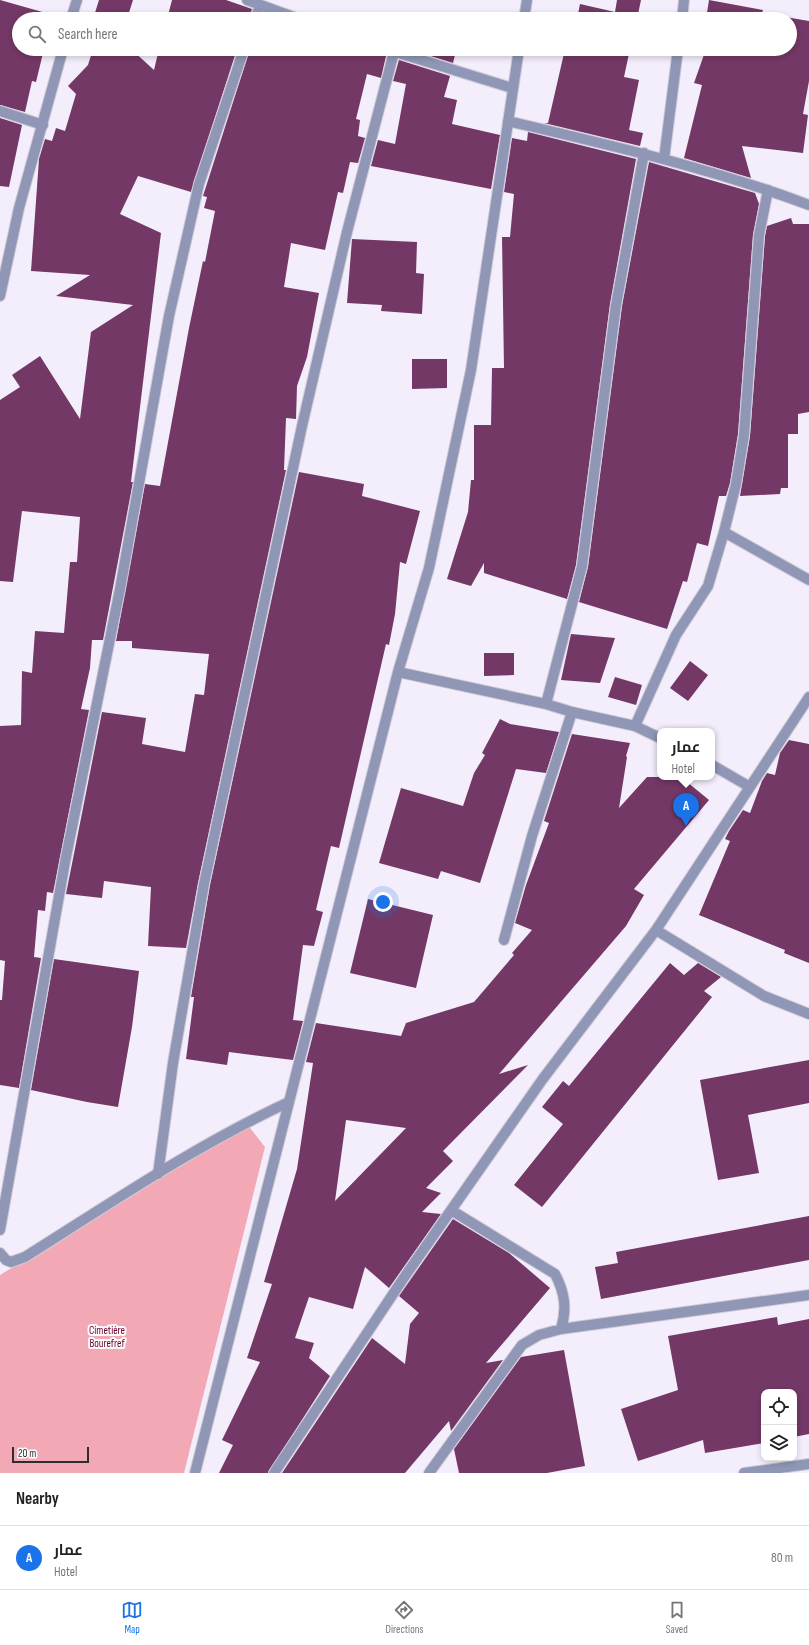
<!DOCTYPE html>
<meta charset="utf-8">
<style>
:root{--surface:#fff;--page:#f2f2f2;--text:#222;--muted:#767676;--line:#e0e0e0;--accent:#1a73e8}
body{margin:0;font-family:"Sofia Sans Condensed",Cairo,sans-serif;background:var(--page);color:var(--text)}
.controls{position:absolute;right:12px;bottom:12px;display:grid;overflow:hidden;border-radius:8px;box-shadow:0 2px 6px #0003}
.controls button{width:36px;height:36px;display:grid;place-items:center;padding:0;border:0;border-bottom:1px solid var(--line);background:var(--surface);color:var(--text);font:20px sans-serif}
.scale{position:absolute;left:12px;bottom:10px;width:77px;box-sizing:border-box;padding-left:4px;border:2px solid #2e2c31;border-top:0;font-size:11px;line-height:14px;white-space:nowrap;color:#2e2c31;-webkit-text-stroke:3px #fefefe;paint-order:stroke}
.you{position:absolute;left:383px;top:902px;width:14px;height:14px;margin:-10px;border:3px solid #fff;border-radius:50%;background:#1a73e8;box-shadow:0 0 0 6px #1a73e833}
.badge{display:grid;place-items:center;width:26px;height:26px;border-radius:50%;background:var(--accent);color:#fff;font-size:13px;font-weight:700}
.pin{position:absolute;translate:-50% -33px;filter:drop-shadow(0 1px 2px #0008)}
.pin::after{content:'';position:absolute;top:21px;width:14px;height:12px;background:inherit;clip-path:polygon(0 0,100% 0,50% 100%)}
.popup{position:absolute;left:657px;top:728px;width:58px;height:52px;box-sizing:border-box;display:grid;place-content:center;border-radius:8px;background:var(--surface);filter:drop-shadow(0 1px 3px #0005);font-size:13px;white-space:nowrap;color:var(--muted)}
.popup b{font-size:15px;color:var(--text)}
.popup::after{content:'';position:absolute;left:50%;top:100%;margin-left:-8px;border:8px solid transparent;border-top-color:var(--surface)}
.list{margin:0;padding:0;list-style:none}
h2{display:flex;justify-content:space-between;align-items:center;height:52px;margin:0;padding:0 16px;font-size:17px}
h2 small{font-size:13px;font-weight:400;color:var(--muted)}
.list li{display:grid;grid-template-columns:26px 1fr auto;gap:12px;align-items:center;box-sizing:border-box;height:64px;padding:0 16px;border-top:1px solid var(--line)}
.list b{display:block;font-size:15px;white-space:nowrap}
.list p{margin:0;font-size:13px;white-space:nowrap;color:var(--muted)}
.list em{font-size:13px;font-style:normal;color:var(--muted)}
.icon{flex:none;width:22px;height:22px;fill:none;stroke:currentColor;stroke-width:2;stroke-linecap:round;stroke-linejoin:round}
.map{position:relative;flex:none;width:809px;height:1473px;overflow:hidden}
.search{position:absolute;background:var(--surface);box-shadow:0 2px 6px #0003;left:12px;right:12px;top:12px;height:44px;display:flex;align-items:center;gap:10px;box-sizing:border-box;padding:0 14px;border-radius:22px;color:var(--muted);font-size:15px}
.sheet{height:116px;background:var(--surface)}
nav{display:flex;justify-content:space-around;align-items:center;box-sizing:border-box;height:56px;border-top:1px solid var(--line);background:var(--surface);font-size:11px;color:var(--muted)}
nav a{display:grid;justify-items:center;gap:2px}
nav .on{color:var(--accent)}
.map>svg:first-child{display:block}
.green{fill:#f2a8b5}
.building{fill:#743866;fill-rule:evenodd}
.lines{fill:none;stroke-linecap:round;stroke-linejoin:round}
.minor-casing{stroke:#d0cbd7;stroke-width:12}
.minor{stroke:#9097b6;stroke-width:10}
.labels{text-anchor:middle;stroke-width:4;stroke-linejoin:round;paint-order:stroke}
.park-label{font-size:11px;fill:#680029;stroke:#fefefe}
</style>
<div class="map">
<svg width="809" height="1473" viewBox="0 0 809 1473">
<rect width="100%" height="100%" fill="#f4eefc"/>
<path class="green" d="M247 1124 265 1147 184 1473H0V1275Z"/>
<path class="building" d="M0 0 53 15 52 19H19V49H44L36 82 32 81 25 112 0 105Z
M99 0H133L127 19H93Z
M172 0H226L252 9 249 19H167Z
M617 0H641L637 19H577L580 4 615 12Z
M709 0 763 10 762 13 809 21V81L803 114 808 115 803 153 742 146 751 178 684 158 702 85 694 83 706 49H790V19H706Z
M264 13 280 19H262Z
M93 49H131L154 70 159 49H237L191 192 138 176 120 214 161 233 131 482H133L103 640H92L90 668 81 709 89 710 53 893 47 892 45 911 38 910 34 957 41 958 19 1088 0 1085V1000H2L5 961 0 960V726L21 725 22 671 32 673 35 631 64 633 70 562H77L80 517 22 511 13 582 0 581V400L20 387 12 375 40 356 80 419 91 332 133 305 56 296 90 275 31 271 39 159 45 139 52 141 56 128 65 131 76 94 68 86 88 65Z
M250 49H380L382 54 386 56 381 78 367 74 356 119 360 120 358 136 365 138 358 163 350 162 343 193 338 192 325 250 291 243 284 287 319 293 307 357 297 386 296 419 286 418 284 470H286L198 883 186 948 148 946 151 887 104 881 102 898 66 894 102 712 146 718 142 744 185 752 195 694 204 695 209 654 132 648V641H116L145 484 160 486 189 328 203 261 205 262 215 211 204 208 207 197 203 196Z
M408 49H449L456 51 453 63Z
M565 49H630L624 77 639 80 629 130 643 133 640 146 544 123H548Z
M399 60 450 76 444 97 457 100 452 124 500 135 491 189 371 166 378 140 395 144 406 84 393 81Z
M0 118 22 125 9 187 0 186Z
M528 132 636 159 610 304 576 565 567 599 484 573V563L471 586 447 579 468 512 471 480H474V425H491L492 368H504L502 237H510L514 194 504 192 512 138 527 141Z
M649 162 755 193 759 204 753 235 738 434 730 483 726 496H719L708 546 697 543 687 582 683 581 667 629 579 602 588 567 622 306Z
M791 218 793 224H809V412L798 414V434H788V488H781L780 494 740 496 750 436 765 236 767 226Z
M352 239 417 242 416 273 424 274 422 314 381 311 382 305 347 303Z
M412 359H447V388L412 389Z
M299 472 364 484 362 496 420 511 406 564 400 562 395 614 389 645 386 644 339 848 331 846 316 910 323 912 314 946 303 945 293 1020 303 1021 293 1060 229 1052 227 1065 186 1059 194 997H191L210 885Z
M571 634 615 638 600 683 561 680Z
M484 653H514V675L484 676Z
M690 661 708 675 688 701 670 688Z
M615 677 642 685 636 705 608 697Z
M500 719 510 724 559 732 546 773 516 769 480 883 441 871 438 879 379 863 401 788 463 806 474 773 485 755 482 753Z
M572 734 630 743 626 756 627 757 619 808 647 777H681L709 800 634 889 644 895 626 926 499 1074 528 1065 443 1151 453 1161 426 1188 441 1193 422 1212 441 1214 389 1288 365 1267 353 1309 309 1297 295 1338 314 1343 309 1358 330 1376 268 1473H219L233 1445 222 1440 260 1362 247 1358 272 1284 264 1282 297 1169 313 1063 306 1062 316 1023 401 1036 406 1023 474 1002 514 955 512 953 532 930 515 923 526 885 549 823 544 821ZM346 1120 406 1128 335 1201Z
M789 740 809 744V963L784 953 785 950 699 915 730 841 725 839 729 831 743 810 750 813 762 781 767 773 775 775 780 753Z
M368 899 433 915 416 988 350 973Z
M54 959 139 971 132 1027 118 1107 87 1102 31 1090Z
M670 963 684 975 698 963 721 977 704 991 712 997 542 1207 514 1185 563 1124 542 1107 563 1081 569 1086Z
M809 1060V1103L748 1115 759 1173 718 1180 700 1080Z
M809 1216V1260L601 1299 595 1267 618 1263 616 1252Z
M453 1219 509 1253 550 1288 486 1363 503 1360 451 1431 449 1421 405 1473H282L372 1338 405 1364 410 1324 419 1313 399 1296Z
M777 1317 778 1325 809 1319V1434L794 1437V1392H764V1443L705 1453 703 1440 638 1461 621 1409 678 1390 668 1336Z
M564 1350 585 1466 547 1473H459L454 1449 521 1357Z"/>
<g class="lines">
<defs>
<path id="minor" d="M247 0 299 19
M71 19 77 0
M255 19 260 6
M524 19 527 0
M682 19 684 0
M386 49 512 88
M0 111 43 125
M508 121C609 145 711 168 809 205
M664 159 678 49
M0 296 19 208 63 49
M724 532 809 580
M398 672 546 704 572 712 635 726 660 738
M546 704 582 566 616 305 644 153
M635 726 676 635 708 586 724 532 736 484 744 435 759 235 768 190
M712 765 750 787
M656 930 764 996 809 1014
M504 940 532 836 572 712
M158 1174 173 1063 204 884 302 426 347 232 394 52
M451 1210 555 1274C565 1293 567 1309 561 1329
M0 1230 65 862 120 589 169 316 199 184 244 49
M0 1253 6 1260 11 1262 25 1257C111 1203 196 1145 289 1102
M195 1473 398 672 429 568 471 370 519 49
M274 1473 403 1279 542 1080 656 930 809 697
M429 1473 522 1345 539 1335 561 1329 809 1295
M744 1473 809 1464"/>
</defs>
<use href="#minor" class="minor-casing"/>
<use href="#minor" class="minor"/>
</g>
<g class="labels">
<g class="park-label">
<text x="107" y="1334">Cimetière<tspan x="107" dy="13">Bourefref</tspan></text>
</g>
</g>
</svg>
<div class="controls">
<button><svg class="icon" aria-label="locate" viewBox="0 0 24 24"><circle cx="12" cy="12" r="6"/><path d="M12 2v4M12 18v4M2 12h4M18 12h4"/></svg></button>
<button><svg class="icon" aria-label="layers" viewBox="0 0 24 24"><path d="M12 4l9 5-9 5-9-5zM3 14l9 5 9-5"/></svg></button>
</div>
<div class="scale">20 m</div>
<div class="you"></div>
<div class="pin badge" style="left:686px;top:826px">A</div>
<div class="popup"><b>عمار</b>Hotel</div>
<div class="search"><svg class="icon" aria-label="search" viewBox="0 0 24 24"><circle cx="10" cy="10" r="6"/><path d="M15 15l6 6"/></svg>Search here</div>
</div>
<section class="sheet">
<h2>Nearby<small></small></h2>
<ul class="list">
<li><span class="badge">A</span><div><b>عمار</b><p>Hotel</p></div><em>80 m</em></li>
</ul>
</section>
<nav>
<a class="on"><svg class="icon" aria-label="map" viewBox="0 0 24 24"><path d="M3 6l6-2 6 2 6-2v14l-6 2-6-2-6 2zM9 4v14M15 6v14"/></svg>Map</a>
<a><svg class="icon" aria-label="directions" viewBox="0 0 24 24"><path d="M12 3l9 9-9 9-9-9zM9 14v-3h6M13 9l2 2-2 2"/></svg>Directions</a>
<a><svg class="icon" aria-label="saved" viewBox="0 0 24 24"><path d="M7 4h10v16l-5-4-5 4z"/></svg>Saved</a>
</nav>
